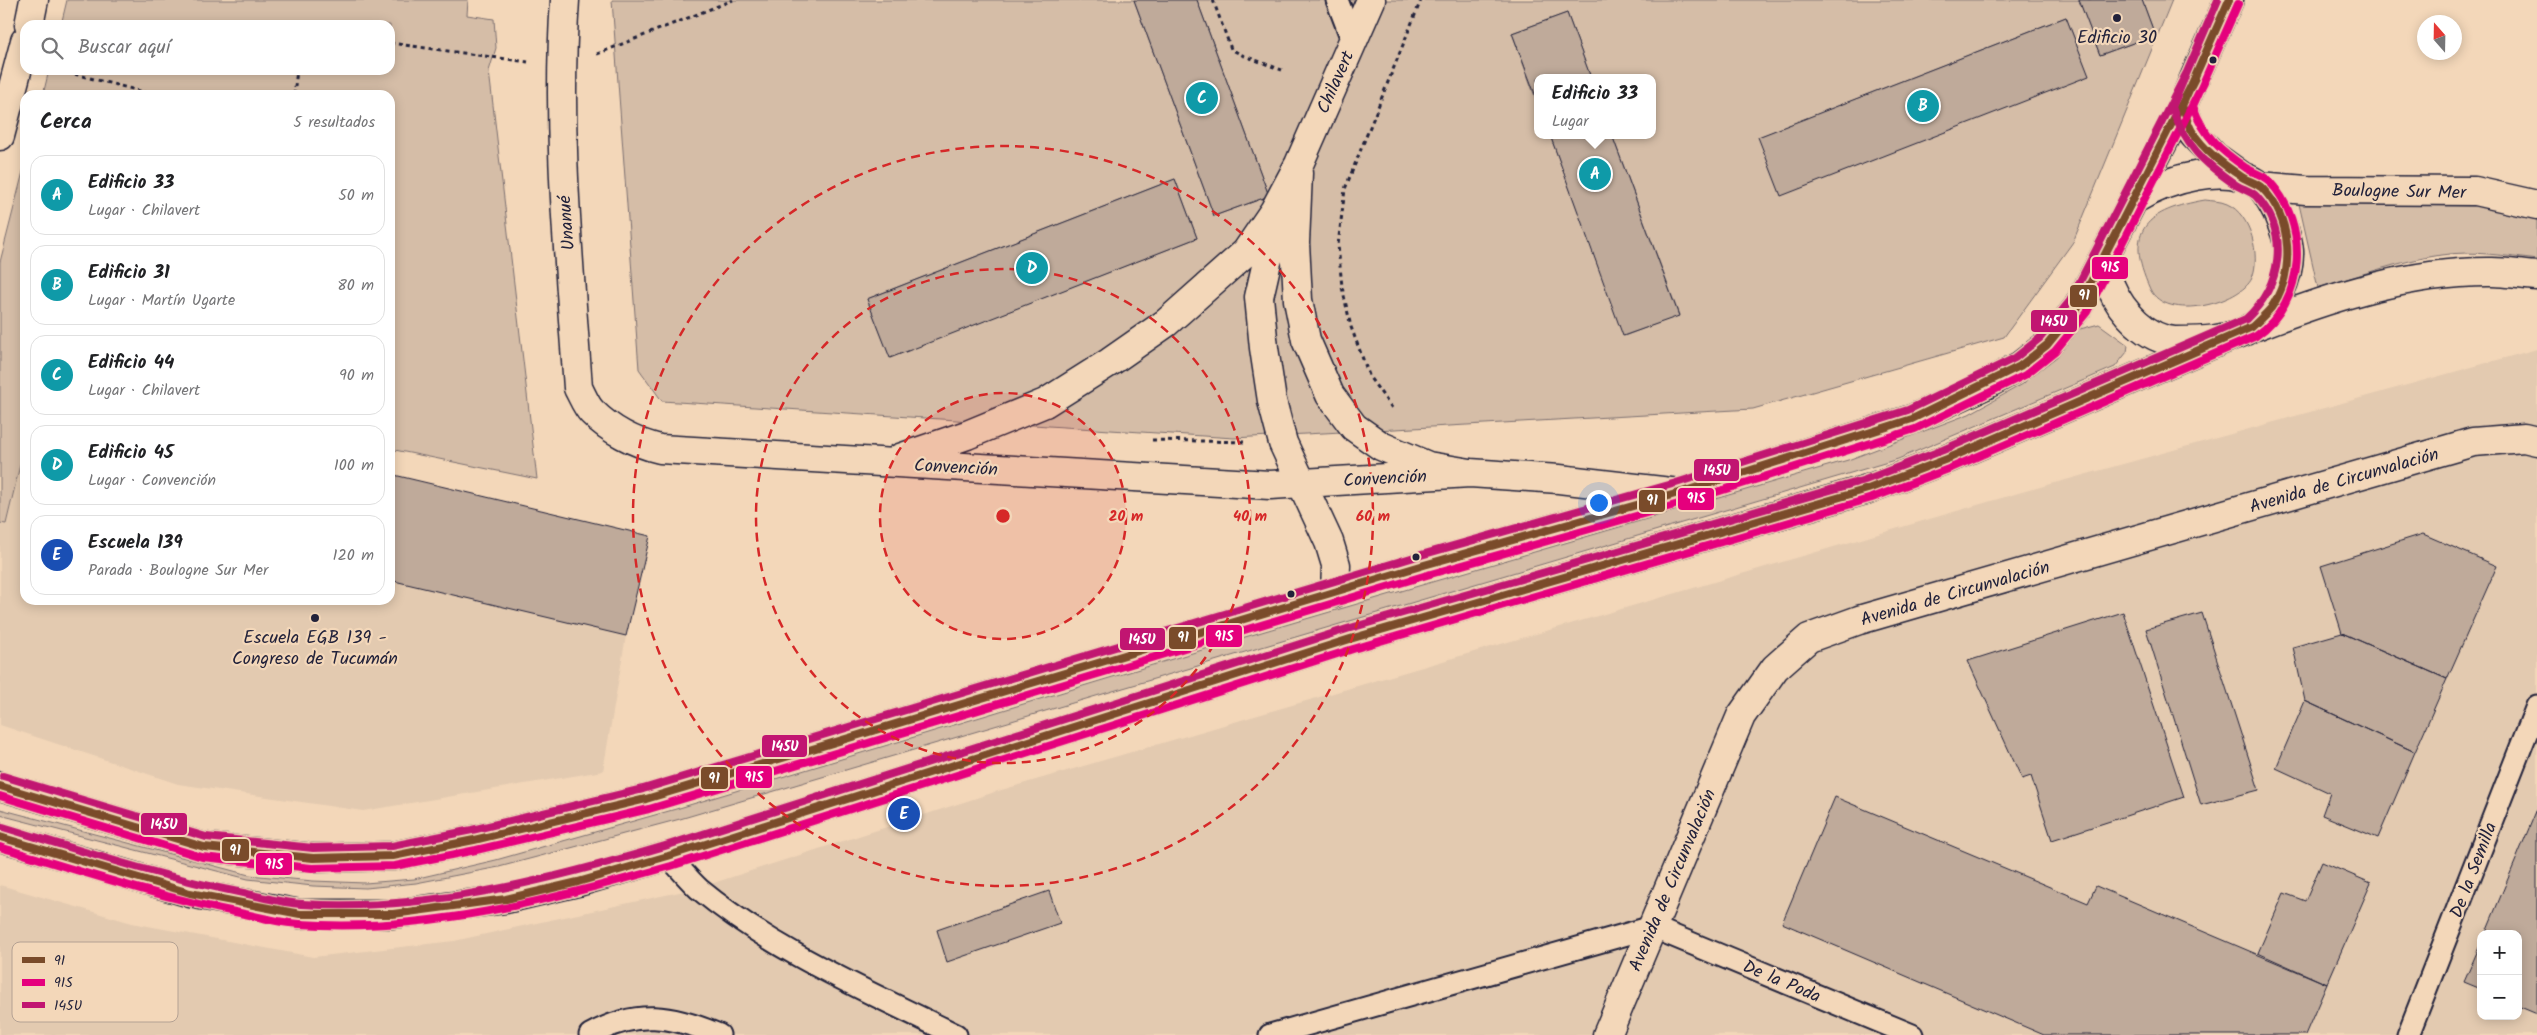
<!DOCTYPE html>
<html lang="es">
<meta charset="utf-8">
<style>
:root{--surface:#fff;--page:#f6f6f6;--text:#202124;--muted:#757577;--line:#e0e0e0;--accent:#db2777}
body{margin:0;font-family:Kalam,sans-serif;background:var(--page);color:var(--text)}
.controls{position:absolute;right:15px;bottom:15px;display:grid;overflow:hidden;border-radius:10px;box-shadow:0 2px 12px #0003}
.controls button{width:45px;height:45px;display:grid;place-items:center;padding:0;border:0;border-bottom:1px solid var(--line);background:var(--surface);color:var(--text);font:25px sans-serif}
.compass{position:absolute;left:2417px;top:15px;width:45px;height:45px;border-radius:50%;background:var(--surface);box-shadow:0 2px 12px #0003;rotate:340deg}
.you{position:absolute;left:1598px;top:502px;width:18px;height:18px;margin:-12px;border:4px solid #fff;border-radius:50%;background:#1a73e8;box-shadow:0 0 0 8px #1a73e833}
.badge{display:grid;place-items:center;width:32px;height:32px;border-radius:50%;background:var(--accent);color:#fff;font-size:16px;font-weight:700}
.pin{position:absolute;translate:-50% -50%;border:2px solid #fff;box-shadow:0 1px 5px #0006}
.popup{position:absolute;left:1534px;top:74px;width:122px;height:65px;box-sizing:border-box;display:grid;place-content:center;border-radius:10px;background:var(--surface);filter:drop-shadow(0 1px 4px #0005);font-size:16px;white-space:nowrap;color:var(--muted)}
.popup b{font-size:19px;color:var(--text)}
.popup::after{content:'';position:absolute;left:50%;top:100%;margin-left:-10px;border:10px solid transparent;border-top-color:var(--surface)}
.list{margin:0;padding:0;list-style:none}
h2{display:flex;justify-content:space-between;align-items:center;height:65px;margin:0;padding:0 20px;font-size:21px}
h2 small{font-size:16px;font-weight:400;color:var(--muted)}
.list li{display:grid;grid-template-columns:32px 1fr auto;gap:15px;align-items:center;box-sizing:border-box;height:80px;margin:0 10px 10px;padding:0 10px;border:1px solid var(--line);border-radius:15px}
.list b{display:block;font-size:19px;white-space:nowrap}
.list p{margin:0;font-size:16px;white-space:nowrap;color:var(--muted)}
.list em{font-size:16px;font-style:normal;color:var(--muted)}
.icon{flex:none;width:28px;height:28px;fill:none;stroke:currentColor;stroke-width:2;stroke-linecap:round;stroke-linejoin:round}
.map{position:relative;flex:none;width:2537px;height:1035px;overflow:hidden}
.search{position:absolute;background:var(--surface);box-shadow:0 2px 12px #0003;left:20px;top:20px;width:375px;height:55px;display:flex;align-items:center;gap:12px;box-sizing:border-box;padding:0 18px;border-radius:15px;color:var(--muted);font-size:19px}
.panel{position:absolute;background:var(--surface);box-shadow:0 2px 12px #0003;left:20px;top:90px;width:375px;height:515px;border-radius:15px}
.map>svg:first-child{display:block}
.built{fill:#e3cab0;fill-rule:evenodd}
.green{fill:#d5bda7;stroke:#7c7071;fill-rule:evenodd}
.building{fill:#bfaa9a;stroke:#22223b}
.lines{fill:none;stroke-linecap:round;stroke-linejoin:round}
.lane-casing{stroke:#22223b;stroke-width:25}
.street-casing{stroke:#22223b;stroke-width:31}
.secondary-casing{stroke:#22223b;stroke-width:31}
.path{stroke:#22223b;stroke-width:3;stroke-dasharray:4 4;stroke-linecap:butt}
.lane{stroke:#f3d7b9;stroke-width:21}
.street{stroke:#f3d7b9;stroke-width:28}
.secondary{stroke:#f3d7b9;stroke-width:28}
.bus-1-casing{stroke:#f3d7b9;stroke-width:11}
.bus-2-casing{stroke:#f3d7b9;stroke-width:11}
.bus-3-casing{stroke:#f3d7b9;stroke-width:11}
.bus-1{stroke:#7a4b2a;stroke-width:8}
.bus-2{stroke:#e5007d;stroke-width:8}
.bus-3{stroke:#c11571;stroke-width:8}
.ring{fill:none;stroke:#d62828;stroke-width:2.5;stroke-dasharray:9 6}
.poi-dot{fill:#22223b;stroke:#f3d7b9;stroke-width:2}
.labels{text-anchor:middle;stroke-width:4.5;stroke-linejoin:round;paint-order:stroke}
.poi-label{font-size:18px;fill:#22223b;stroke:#f3d7b9}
.street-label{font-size:18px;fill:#22223b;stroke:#f3d7b9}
.key{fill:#f3d7b9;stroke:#b4a193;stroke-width:1}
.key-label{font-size:14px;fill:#22223b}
.centre{fill:#d62828;stroke:#f3d7b9;stroke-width:2.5}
.ring-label{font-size:15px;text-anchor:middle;font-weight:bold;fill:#d62828;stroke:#f3d7b9;stroke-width:4.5;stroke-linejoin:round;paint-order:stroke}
.line-badge{stroke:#f3d7b9;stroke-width:2}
.badge-label{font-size:14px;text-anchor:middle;font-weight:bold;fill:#fff}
</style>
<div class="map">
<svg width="2537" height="1035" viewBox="0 0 2537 1035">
<rect width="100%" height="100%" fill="#f3d7b9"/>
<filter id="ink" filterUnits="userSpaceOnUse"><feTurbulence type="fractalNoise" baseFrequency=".02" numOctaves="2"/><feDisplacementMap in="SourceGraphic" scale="10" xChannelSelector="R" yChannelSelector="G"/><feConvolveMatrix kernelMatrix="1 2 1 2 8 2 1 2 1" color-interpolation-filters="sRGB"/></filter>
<g filter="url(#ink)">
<path class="built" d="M2537 349V1035H0V885L132 923 313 957 454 941 698 888 998 791 2022 492ZM2481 934H2518V1016H2481Z
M25 444V600H390V474L626 636 603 771 363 811 178 784 0 725V523L6 524Z"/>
<path class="green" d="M67 0H468L467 15 494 19 496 48 489 71 537 479 390 449V95H43L49 70H390V25H61Z
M612 0H1134L1214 216 1269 196 1197 0H2079L2100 55 2155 35 2142 0H2172L2073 242 2004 337 1753 409 1234 438 662 401 639 369ZM1567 13 1591 78H1652V135H1612L1679 315 1624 336 1550 135H1538L1537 102 1512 33ZM2066 17 2088 75 1759 137ZM1175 179 1197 238 890 357 867 299Z
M25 164V444L6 524 0 523V262Z
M2205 200C2212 201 2221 201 2227 204 2251 214 2261 256 2252 278 2241 303 2166 323 2150 289 2123 230 2147 210 2205 200Z
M2299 204 2484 206 2537 220V260C2506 256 2472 250 2441 255 2399 261 2358 276 2318 288Z
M2099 324 2128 345 2127 352 2115 367 1898 459 680 819 499 867 416 883 366 888 313 886 248 879 0 815V809L249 875 313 881 365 883 414 879 496 860 676 809 1265 631 1848 460 1969 414 2023 384 2080 329Z"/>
<path class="building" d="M1134 0H1197L1269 196 1214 216Z
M2079 0H2142L2155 35 2100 55Z
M1567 13 1591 78H1538V102L1512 33Z
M2066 17 2089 76 1781 196 1758 137Z
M1550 135H1612L1679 316 1623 336Z
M1175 179 1197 238 890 358 867 299Z
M390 474 650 536 626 636 390 580Z
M2423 534 2497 566 2447 679 2342 633 2321 566Z
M2123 612 2184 797 2052 840 2031 776 2022 779 1968 661Z
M2202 613 2259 790 2201 805 2146 629Z
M2342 633 2447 679 2415 752 2305 701 2293 647Z
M2305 701 2415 752 2378 838 2322 815 2330 793 2276 768Z
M1835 797 2088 903 2096 886 2327 984 2305 1035H2044L1782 923Z
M2537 809V1014L2518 1006V934H2485Z
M2322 862 2371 883 2327 984 2258 953 2284 893 2305 901Z
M1049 891 1060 923 947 962 937 930Z
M2481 943V989L2464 982Z"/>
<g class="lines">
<defs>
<path id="lane" d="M1337 0 1353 42
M668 856C678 866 688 879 699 889 775 952 868 991 956 1035
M590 1035C636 1009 672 1015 719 1035
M1270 1035 1652 927 1912 1035
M2408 1035 2537 706"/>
<path id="street" d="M565 0C556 130 569 259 578 388 582 395 586 406 592 412 610 430 635 443 660 449L1270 485 1470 473
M1298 173 1295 243 1298 300 1306 340 1330 395 1354 427 1381 446 1428 466 1470 473 1559 479 1679 493
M1283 213 1267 262 1259 297 1264 348 1272 401 1283 443 1329 542 1336 565 1335 593
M900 458 967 435 1045 403 1110 362 1166 323 1246 252 1274 211 1299 164 1371 0"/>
<path id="secondary" d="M29 25 34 0
M2182 106 2193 134 2214 156 2243 177
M0 136 25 41
M2260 186 2306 190 2475 191 2537 205
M2105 257C2107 267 2107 278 2111 287 2121 311 2147 340 2175 341 2199 341 2231 341 2252 327 2274 312 2290 277 2289 251 2288 237 2282 224 2277 212 2272 203 2268 193 2260 186 2228 160 2166 180 2135 199
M2256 326C2331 297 2410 271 2492 272 2507 272 2522 275 2537 276
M0 786 204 847 313 858 393 856 474 840 646 799 1424 565 1679 493 1912 419 1983 386 2020 366 2047 345 2078 307 2182 106 2229 0
M0 837 190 893 300 914H393L506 899 578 882 668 856 1350 639 1868 489 1947 459 2229 337
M1607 1035 1741 716 1775 668 1809 638 1859 620 2473 442 2524 438 2537 441"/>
</defs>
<use href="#lane" class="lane-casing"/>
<use href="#street" class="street-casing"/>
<use href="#secondary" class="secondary-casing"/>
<path class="path" d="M1213 0 1231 49 1242 55 1282 70
M390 43 528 62
M597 54 733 0
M59 70 155 95
M294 95 297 70
M1392 408 1370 378 1351 327 1342 287 1338 245 1345 189 1421 0
M1152 440 1246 442"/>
<use href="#lane" class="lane"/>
<use href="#street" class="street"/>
<use href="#secondary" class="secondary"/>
<defs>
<path id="bus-1" d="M0 786 204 847 313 858 393 856 474 840 646 799 1424 565 1679 493 1912 419 2020 366 2047 345 2078 307 2195 78
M0 837 190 893 300 914H393L506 899 578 882 668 856 1350 639 1868 489 1947 459 2252 327C2258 321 2265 315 2271 308 2295 273 2293 219 2262 188 2257 183 2248 181 2242 177 2224 165 2203 150 2192 131 2187 123 2186 114 2182 106L2229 0"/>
<path id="bus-2" d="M0 796 202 857 312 868 395 866 476 850 649 809 1427 575 1682 503 1915 429 2025 375 2055 351 2087 312 2204 82
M0 847C80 871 159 897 240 913 260 917 280 923 300 924 426 933 551 900 671 866L1353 649 1872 498 1951 468 2256 336C2306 302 2310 224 2269 181 2263 175 2254 173 2246 168 2220 150 2204 137 2193 106L2238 4"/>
<path id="bus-3" d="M3 776 206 837 313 848 392 846 472 830 643 789 1421 555 1676 483 1908 410 2015 358 2040 338 2070 301 2186 74
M3 827C82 851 161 877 243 893 262 897 282 903 302 904 426 912 547 881 665 846L1347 629 1865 480 1943 450 2246 319C2281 286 2291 234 2256 196 2251 191 2242 189 2236 185 2204 163 2184 145 2172 107L2218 0"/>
</defs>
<use href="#bus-1" class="bus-1-casing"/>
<use href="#bus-2" class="bus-2-casing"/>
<use href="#bus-3" class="bus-3-casing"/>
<use href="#bus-1" class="bus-1"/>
<use href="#bus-2" class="bus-2"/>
<use href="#bus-3" class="bus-3"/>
</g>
</g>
<circle cx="1003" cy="516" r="123" fill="#d62828" fill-opacity=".12"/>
<g class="ring">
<circle cx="1003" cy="516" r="123"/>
<circle cx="1003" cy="516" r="247"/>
<circle cx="1003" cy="516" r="370"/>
</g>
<g class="poi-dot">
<circle cx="2117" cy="18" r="5"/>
<circle cx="2213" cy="60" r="4.5"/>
<circle cx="1416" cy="557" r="4.5"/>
<circle cx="1291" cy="594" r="4.5"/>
<circle cx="315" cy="618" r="5"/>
</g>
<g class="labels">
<g class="poi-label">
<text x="2117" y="43">Edificio 30</text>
<text x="315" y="643">Escuela EGB 139 -<tspan x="315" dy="21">Congreso de Tucumán</tspan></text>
</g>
<g class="street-label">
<text transform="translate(1335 82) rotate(-66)" y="6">Chilavert</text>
<text transform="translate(2399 191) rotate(1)" y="6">Boulogne Sur Mer</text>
<text transform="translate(566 223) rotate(-94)" y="6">Unanué</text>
<text transform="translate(956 467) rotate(3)" y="6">Convención</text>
<text transform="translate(1385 478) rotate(-3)" y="6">Convención</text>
<text transform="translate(2344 480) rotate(-16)" y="6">Avenida de Circunvalación</text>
<text transform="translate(1955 593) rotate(-16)" y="6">Avenida de Circunvalación</text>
<text transform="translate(2473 870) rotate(-69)" y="6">De la Semilla</text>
<text transform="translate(1672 880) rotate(-67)" y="6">Avenida de Circunvalación</text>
<text transform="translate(1782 981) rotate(23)" y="6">De la Poda</text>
</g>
</g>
<rect x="12" y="942" width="166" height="80" rx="8" class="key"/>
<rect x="22" y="957" width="23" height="6" fill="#7a4b2a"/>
<rect x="22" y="979" width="23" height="7" fill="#e5007d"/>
<rect x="22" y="1002" width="23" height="6" fill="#c11571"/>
<g class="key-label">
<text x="54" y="965">91</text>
<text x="54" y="987">91S</text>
<text x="54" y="1010">145U</text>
</g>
<circle cx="1003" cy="516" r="8" class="centre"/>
<g class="ring-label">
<text x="1126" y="521">20 m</text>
<text x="1250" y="521">40 m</text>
<text x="1373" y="521">60 m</text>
</g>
<g class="line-badge">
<rect x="2091" y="256" width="38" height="24" rx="5" fill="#e5007d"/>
<rect x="2069" y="284" width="29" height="24" rx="5" fill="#7a4b2a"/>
<rect x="2030" y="309" width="48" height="24" rx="5" fill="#c11571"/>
<rect x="1693" y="458" width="47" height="24" rx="5" fill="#c11571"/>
<rect x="1677" y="487" width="38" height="24" rx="5" fill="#e5007d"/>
<rect x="1638" y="489" width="28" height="24" rx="5" fill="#7a4b2a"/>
<rect x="1205" y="624" width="38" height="24" rx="5" fill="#e5007d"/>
<rect x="1168" y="626" width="29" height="24" rx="5" fill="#7a4b2a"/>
<rect x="1119" y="627" width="47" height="24" rx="5" fill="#c11571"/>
<rect x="761" y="734" width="47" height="24" rx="5" fill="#c11571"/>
<rect x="735" y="765" width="38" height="24" rx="5" fill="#e5007d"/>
<rect x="700" y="766" width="29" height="24" rx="5" fill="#7a4b2a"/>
<rect x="140" y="812" width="48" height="24" rx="5" fill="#c11571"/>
<rect x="221" y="838" width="29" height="24" rx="5" fill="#7a4b2a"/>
<rect x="255" y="852" width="38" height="24" rx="5" fill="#e5007d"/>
</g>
<g class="badge-label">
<text x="2110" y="272">91S</text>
<text x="2084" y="300">91</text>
<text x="2054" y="326">145U</text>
<text x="1717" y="475">145U</text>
<text x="1696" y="503">91S</text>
<text x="1652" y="505">91</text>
<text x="1224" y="641">91S</text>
<text x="1183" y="642">91</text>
<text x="1142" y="644">145U</text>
<text x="785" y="751">145U</text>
<text x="754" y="782">91S</text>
<text x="714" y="783">91</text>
<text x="164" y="829">145U</text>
<text x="235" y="855">91</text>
<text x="274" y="869">91S</text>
</g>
</svg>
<div class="controls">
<button>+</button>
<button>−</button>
</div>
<svg class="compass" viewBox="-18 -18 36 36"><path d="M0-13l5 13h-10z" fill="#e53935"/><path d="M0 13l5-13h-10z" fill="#757577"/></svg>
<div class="you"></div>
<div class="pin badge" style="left:1595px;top:174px;background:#0f9aa8">A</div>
<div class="popup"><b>Edificio 33</b>Lugar</div>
<div class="pin badge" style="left:1923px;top:106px;background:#0f9aa8">B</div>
<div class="pin badge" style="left:1202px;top:98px;background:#0f9aa8">C</div>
<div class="pin badge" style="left:1032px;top:268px;background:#0f9aa8">D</div>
<div class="pin badge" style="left:904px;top:814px;background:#1a4fb4">E</div>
<div class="search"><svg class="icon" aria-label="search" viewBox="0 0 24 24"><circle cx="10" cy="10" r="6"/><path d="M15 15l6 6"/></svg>Buscar aquí</div>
<section class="panel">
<h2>Cerca<small>5 resultados</small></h2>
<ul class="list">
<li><span class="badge" style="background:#0f9aa8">A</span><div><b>Edificio 33</b><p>Lugar · Chilavert</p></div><em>50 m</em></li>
<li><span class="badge" style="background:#0f9aa8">B</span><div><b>Edificio 31</b><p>Lugar · Martín Ugarte</p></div><em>80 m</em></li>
<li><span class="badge" style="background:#0f9aa8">C</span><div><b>Edificio 44</b><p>Lugar · Chilavert</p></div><em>90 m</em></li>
<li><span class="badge" style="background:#0f9aa8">D</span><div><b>Edificio 45</b><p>Lugar · Convención</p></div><em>100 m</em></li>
<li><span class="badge" style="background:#1a4fb4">E</span><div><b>Escuela 139</b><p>Parada · Boulogne Sur Mer</p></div><em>120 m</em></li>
</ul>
</section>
</div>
